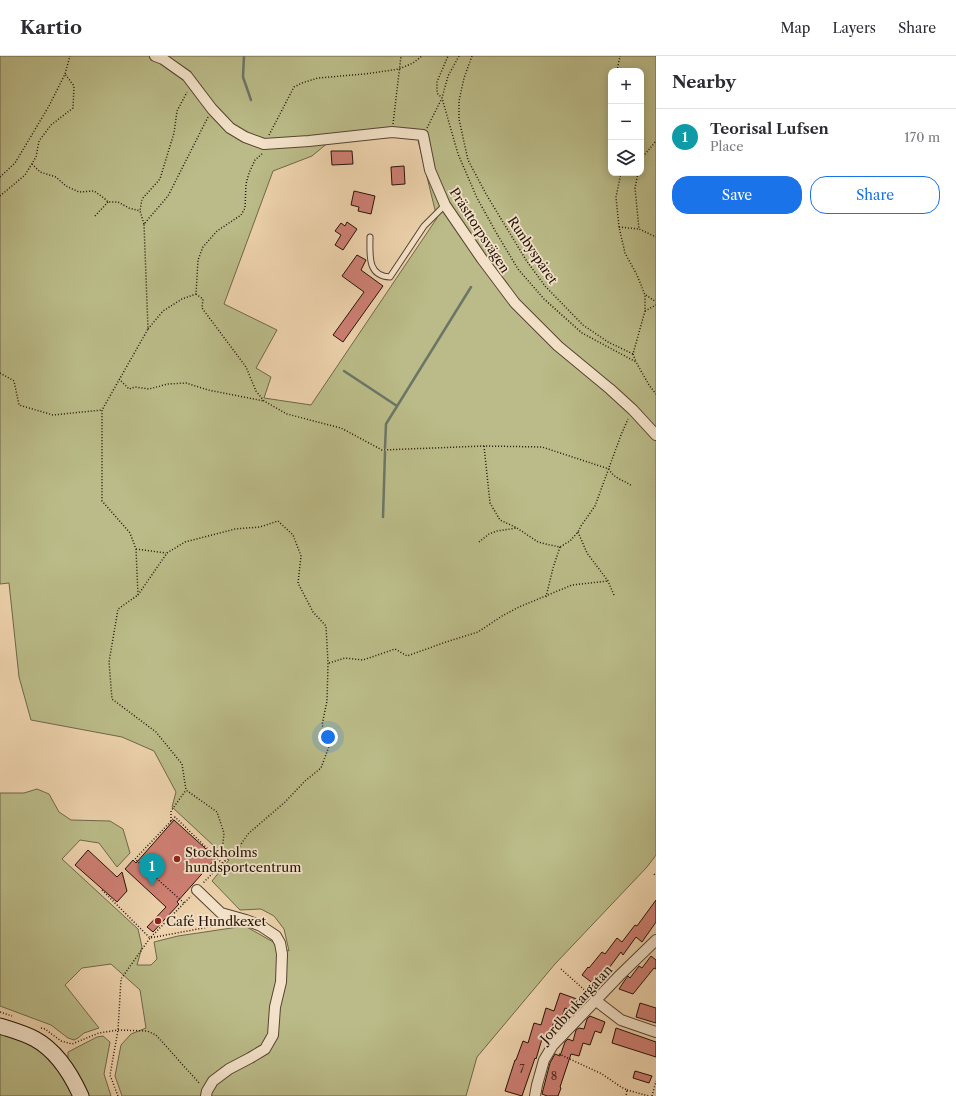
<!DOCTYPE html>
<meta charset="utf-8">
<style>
:root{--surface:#fff;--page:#f7f7f7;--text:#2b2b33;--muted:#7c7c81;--line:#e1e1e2;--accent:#1a73e8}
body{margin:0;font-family:"Libre Caslon Text",serif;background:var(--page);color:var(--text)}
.controls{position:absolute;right:12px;top:12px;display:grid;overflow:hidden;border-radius:8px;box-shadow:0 2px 10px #0003}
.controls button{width:36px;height:36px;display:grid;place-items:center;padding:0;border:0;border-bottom:1px solid var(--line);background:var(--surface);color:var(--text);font:20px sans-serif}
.you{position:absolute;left:328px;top:681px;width:14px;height:14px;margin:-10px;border:3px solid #fff;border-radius:50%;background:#1a73e8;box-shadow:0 0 0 6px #1a73e833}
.badge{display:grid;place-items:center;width:26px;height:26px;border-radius:50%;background:var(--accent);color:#fff;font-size:13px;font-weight:700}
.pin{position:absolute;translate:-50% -33px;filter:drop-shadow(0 1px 2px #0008)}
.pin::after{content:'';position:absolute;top:21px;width:14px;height:12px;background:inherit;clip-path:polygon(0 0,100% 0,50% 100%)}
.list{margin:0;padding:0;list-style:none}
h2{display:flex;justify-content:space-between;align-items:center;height:52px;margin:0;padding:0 16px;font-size:17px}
h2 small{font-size:13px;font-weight:400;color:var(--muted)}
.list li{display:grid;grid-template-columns:26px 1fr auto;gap:12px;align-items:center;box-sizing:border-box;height:56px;padding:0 16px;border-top:1px solid var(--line)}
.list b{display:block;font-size:15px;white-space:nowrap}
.list p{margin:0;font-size:13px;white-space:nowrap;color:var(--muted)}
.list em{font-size:13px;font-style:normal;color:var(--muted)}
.actions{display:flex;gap:8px;padding:12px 16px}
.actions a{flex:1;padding:9px 0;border:1px solid var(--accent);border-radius:16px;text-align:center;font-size:14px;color:var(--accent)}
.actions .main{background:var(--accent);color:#fff}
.icon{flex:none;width:22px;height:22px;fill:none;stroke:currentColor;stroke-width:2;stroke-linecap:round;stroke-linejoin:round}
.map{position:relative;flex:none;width:656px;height:1040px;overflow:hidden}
header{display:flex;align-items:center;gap:24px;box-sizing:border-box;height:56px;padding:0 20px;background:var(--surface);border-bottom:1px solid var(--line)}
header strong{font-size:19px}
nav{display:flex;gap:22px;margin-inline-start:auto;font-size:14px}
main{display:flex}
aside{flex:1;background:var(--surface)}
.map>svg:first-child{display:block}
.green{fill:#babb88;stroke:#6f6748;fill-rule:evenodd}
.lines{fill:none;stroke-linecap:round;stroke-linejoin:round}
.stream{stroke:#6b7666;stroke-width:2.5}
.building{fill:#ce7f73;stroke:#241308}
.lane-casing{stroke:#564331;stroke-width:7}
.street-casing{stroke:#564331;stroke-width:12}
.secondary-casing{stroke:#241308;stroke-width:17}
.path{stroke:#241308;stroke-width:1.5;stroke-dasharray:1 2;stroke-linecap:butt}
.lane{stroke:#f3e2c9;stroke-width:5}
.street{stroke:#f3e2c9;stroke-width:10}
.secondary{stroke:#f3e2c9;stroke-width:15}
.poi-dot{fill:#8f2418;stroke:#f3e2c9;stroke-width:1.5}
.labels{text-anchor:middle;stroke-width:3.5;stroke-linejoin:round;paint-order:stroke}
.number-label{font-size:11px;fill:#4e2e23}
.street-label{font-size:13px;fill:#241308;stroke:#f3e2c9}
.poi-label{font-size:13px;fill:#241308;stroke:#f3e2c9;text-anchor:start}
</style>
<header>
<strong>Kartio</strong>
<nav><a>Map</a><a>Layers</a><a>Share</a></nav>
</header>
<main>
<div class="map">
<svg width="656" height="1040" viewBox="0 0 656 1040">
<rect width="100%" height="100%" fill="#edd2ac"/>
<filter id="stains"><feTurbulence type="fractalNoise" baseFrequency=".005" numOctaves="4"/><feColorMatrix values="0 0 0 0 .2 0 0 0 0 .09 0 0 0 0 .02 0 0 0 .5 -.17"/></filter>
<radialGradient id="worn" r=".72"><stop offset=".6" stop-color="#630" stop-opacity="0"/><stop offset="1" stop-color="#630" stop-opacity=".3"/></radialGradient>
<path class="green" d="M0 0H656V799L647 811 555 908 477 1001 466 1040H122L115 1020 121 989 131 978 146 972 140 934 111 908 82 912 65 929 99 972 84 977 78 982 74 984 68 982 51 969 0 950V737H24L37 733 49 738 59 756 71 764 110 765 123 773 130 797 117 811 99 787 80 784 62 803 138 873 142 891 137 909H151L157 903 154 886 178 880 245 870 289 895 284 873 274 860 261 853 240 854 212 825 229 804 172 751 176 736 154 695 122 681 31 664 19 621 9 527 0 528ZM611 15H641V117H611ZM393 77 417 80 437 162 311 349 264 342 271 321 256 312 277 274 224 248 273 115 312 100 329 86Z
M0 973 45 994 76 1040H0Z
M103 980 110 986 104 1018 111 1040H86L68 1003V996L97 981Z"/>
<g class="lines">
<path class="stream" d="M244 0 243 21 251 44
M344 315 397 350
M385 392 386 368 471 231
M383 461 385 396"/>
</g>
<path class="building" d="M331 95H352L353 108 332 109Z
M404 110 405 128 392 129 391 111Z
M354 135 375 140 371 158 358 155 359 151 351 149Z
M347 166 357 173 343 194 335 189 341 179 335 175 341 167 345 170Z
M357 199 366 204 361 214 383 230 343 286 333 279 364 236 342 220Z
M174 764 216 802 177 846 179 848 153 876 147 871 166 851 125 813 133 804 136 807Z
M88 794 117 821 122 816 127 835 117 846 75 809Z
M656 844V866L642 886 636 881 623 899 621 896 609 912 607 911 594 928 582 919 588 911 589 912 602 896 605 898 617 882 622 886 635 869 637 870Z
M651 900 656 904V913L654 912 633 938 619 933 625 924 628 920 630 922 639 910 642 912Z
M560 937 577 943 573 955 565 952 559 970 553 968 547 985 542 983 536 1003 535 1002 522 1040 505 1035 515 1004H516L523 985 528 987 534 967 541 969 546 952 554 955Z
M640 947 656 952V967L636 961Z
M590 960 605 966 601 977 595 975 590 989 583 987 579 1000 571 998 560 1031 561 1032 558 1040H547L542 1038 550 1007 555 998 560 1000 565 986 568 983 573 985 576 974 579 972 584 973 587 963Z
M616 972 656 986V1001L612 987Z
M635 1015 652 1020 649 1027 633 1022Z"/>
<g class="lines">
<defs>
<path id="lane" d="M370 181C370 199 367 220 390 221L424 170 445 149"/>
<path id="street" d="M155 0 163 3 187 20 212 53 230 72 245 81 264 88 309 85 392 76 423 79 430 114 445 149 482 203 515 247 558 290 610 333 633 354 656 379
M197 834 221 857 246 864 261 870 276 880 280 887 282 898 281 926 275 951 273 979 265 993 250 1002 229 1013 213 1025 207 1035 206 1040
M595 944 621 964 656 976
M535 1040 537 1029 544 1004 553 989 620 919 656 884"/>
<path id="secondary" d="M0 970C12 974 24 977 35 983 57 995 71 1018 81 1040"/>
</defs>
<use href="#lane" class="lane-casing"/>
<use href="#street" class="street-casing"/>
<use href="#secondary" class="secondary-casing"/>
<path class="path" d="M459 0 448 20 442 42 458 98 477 142 497 178 518 213 544 243 582 277 636 306 649 329 656 338
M472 0 464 22 459 45V63L468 104 486 138 526 204 545 230 583 269 608 286 633 298 645 255V239L637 219 625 197 619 171 616 141 621 117
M617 15 620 0
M208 61 168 140 144 168 148 273 102 354V445L130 477 136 493 138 539 118 553 109 606 112 643 156 676 182 708 186 734 217 756 224 777 222 796 225 805
M393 68 401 0
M427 72 442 42 437 37V26L448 0
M269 79 294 31 302 27 318 22 365 18 399 13 413 7 422 0
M641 103 656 85
M32 108 40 116 56 121 66 130 79 136 94 135 104 142 108 146H118L129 152 140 155
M638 117 635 132 639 173 656 181
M0 121 15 107 49 50 65 18 70 0
M0 140 25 119 36 101 39 85 51 69 73 52 74 30 65 18
M95 160 108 146
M144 168 140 155 142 143 160 123 174 77 177 55 187 36
M619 171 639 173
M196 238 203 243 202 252 246 311 256 335 264 345 287 358 341 372 382 394 484 390 542 391 609 413C614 423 624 424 632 430
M646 239 656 246
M645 255 656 249
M148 273 163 255 182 243 196 238 198 204 203 191 217 175 241 159 245 152 246 128 249 117 255 104 263 97
M633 298 636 306
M0 317 14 325 19 349 53 359 102 354
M119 323 129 333 135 331 149 333 168 328 186 327 208 334 264 345
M484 390 490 447 500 464 517 472 538 486 550 489 560 491 570 485 578 476 581 470 595 450 621 379 628 363
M578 476 587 497 608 525 614 539
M479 486 489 478 497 475 517 472
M136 493 166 497
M138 539 167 497 185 486 235 473 260 471 278 465 293 479 301 500 298 527 313 556 326 570 328 607 327 645 322 669 331 685 321 712 305 725 285 746 248 778 237 794 223 807 203 827
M546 541 553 512 560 491
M329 607 345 602 363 604 395 593 407 600 446 586 478 576 502 560 519 551 572 529 608 525
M171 765V755L186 734
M654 818 656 820
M102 834 150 882 225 868
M184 847 135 803 175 761 222 807
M561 913 589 938
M0 956 12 960
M41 972 45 973 61 985 72 988 99 977 118 974 147 975 156 979 200 1028
M559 998 602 1018 621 1031 627 1034 626 1040
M627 1034 649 1040
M118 1040 110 1019 118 974 121 923 150 882 191 840
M652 1040 656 1025"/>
<use href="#lane" class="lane"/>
<use href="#street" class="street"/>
<use href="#secondary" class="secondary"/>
</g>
<g class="poi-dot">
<circle cx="177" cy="803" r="4"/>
<circle cx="158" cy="865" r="4"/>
</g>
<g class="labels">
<g class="number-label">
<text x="522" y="1017">7</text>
<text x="554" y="1024">8</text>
</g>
<g class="street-label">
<text transform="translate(480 174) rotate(57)" y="5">Prästtorpsvägen</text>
<text transform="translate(533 194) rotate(56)" y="5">Runbyspåret</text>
<text transform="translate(576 948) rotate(-48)" y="5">Jordbrukargatan</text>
</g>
<g class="poi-label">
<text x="185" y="801">Stockholms<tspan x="185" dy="15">hundsportcentrum</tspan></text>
<text x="166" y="870">Café Hundkexet</text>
</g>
</g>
<rect width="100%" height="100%" filter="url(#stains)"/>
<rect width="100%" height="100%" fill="url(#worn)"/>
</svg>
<div class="controls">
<button>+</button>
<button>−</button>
<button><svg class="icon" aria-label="layers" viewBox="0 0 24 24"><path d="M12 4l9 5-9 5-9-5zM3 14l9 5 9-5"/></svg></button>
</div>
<div class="you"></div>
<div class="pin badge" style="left:152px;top:830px;background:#0f9aa8">1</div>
</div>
<aside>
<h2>Nearby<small></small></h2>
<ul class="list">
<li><span class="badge" style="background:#0f9aa8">1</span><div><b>Teorisal Lufsen</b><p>Place</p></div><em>170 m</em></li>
</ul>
<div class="actions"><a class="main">Save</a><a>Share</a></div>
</aside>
</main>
